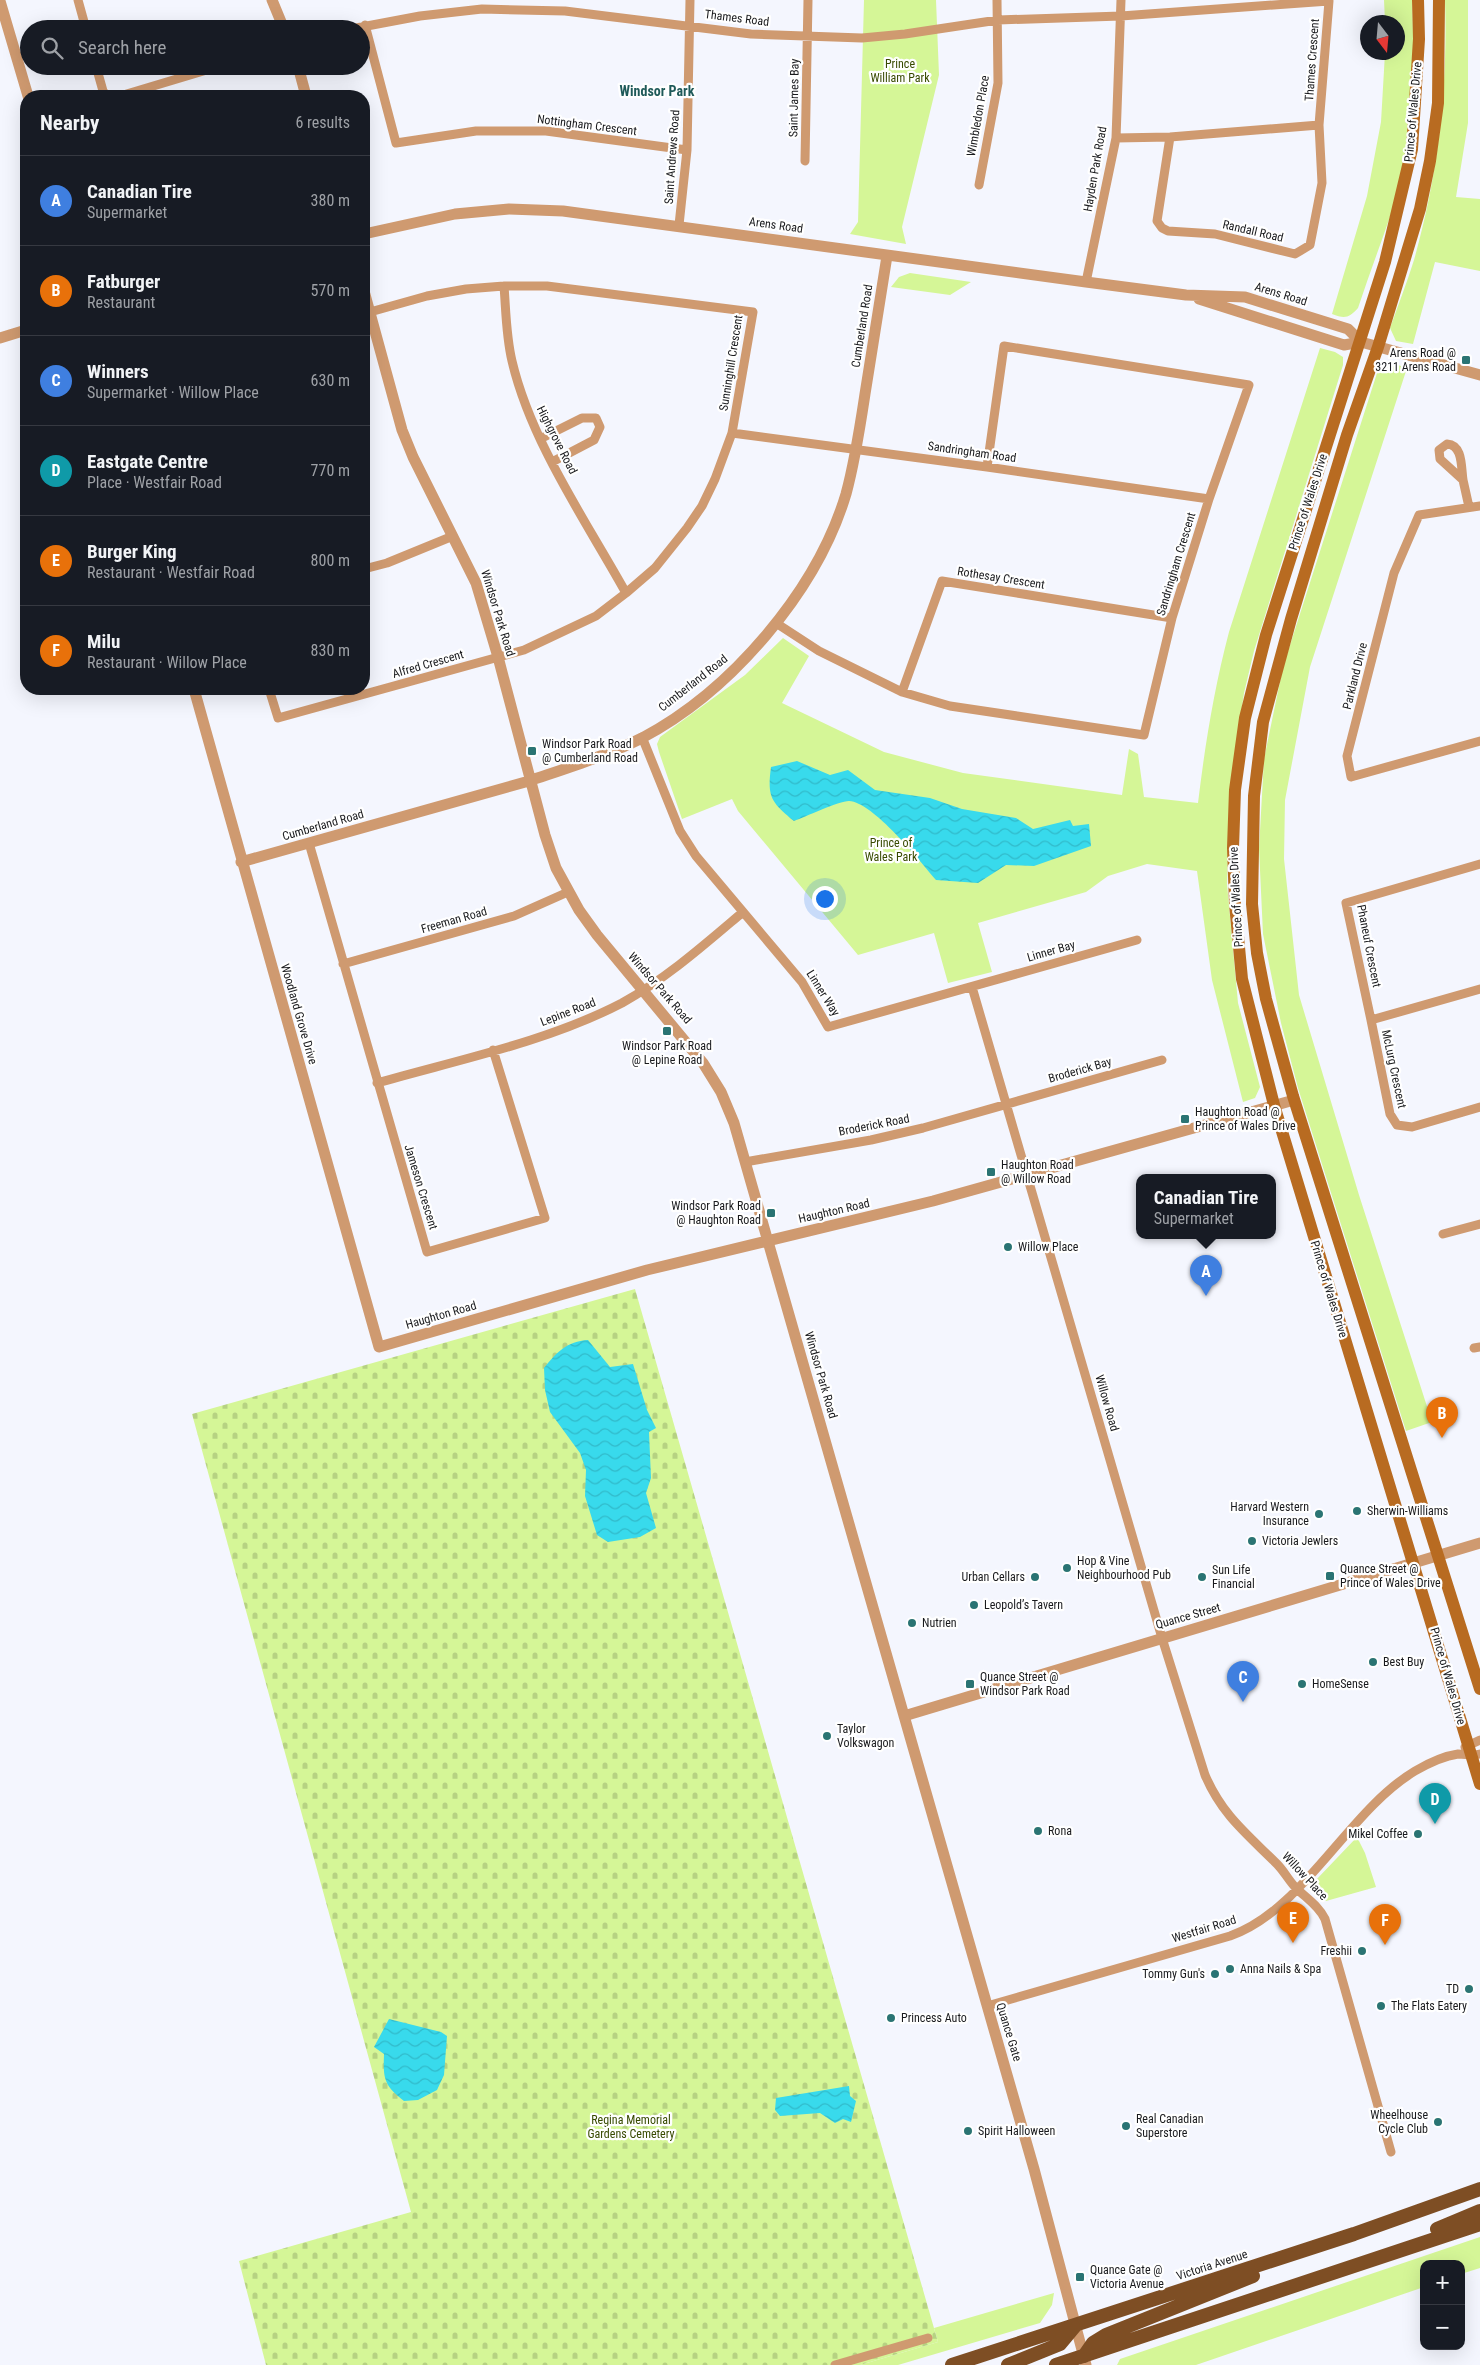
<!DOCTYPE html>
<meta charset="utf-8">
<style>
:root{--surface:#171b24;--page:#242831;--text:#f1f3f6;--muted:#9ea1a6;--line:#363941;--accent:#db2777}
body{margin:0;font-family:"Roboto Condensed",sans-serif;background:var(--page);color:var(--text)}
.controls{position:absolute;right:15px;bottom:15px;display:grid;overflow:hidden;border-radius:10px;box-shadow:0 5px 20px #0002}
.controls button{width:45px;height:45px;display:grid;place-items:center;padding:0;border:0;border-bottom:1px solid var(--line);background:var(--surface);color:var(--text);font:25px sans-serif}
.compass{position:absolute;left:1360px;top:15px;width:45px;height:45px;border-radius:50%;background:var(--surface);box-shadow:0 5px 20px #0002;rotate:164deg}
.you{position:absolute;left:824px;top:898px;width:18px;height:18px;margin:-12px;border:4px solid #fff;border-radius:50%;background:#1a73e8;box-shadow:0 0 0 8px #1a73e833}
.badge{display:grid;place-items:center;width:32px;height:32px;border-radius:50%;background:var(--accent);color:#fff;font-size:16px;font-weight:700}
.pin{position:absolute;translate:-50% -41px;filter:drop-shadow(0 1px 2px #0008)}
.pin::after{content:'';position:absolute;top:26px;width:18px;height:15px;background:inherit;clip-path:polygon(0 0,100% 0,50% 100%)}
.popup{position:absolute;left:1136px;top:1174px;width:140px;height:65px;box-sizing:border-box;display:grid;place-content:center;border-radius:10px;background:var(--surface);filter:drop-shadow(0 1px 4px #0005);font-size:16px;white-space:nowrap;color:var(--muted)}
.popup b{font-size:19px;color:var(--text)}
.popup::after{content:'';position:absolute;left:50%;top:100%;margin-left:-10px;border:10px solid transparent;border-top-color:var(--surface)}
.list{margin:0;padding:0;list-style:none}
h2{display:flex;justify-content:space-between;align-items:center;height:65px;margin:0;padding:0 20px;font-size:21px}
h2 small{font-size:16px;font-weight:400;color:var(--muted)}
.list li{display:grid;grid-template-columns:32px 1fr auto;gap:15px;align-items:center;box-sizing:border-box;height:90px;padding:0 20px;border-top:1px solid var(--line)}
.list b{display:block;font-size:19px;white-space:nowrap}
.list p{margin:0;font-size:16px;white-space:nowrap;color:var(--muted)}
.list em{font-size:16px;font-style:normal;color:var(--muted)}
.icon{flex:none;width:28px;height:28px;fill:none;stroke:currentColor;stroke-width:2;stroke-linecap:round;stroke-linejoin:round}
.map{position:relative;flex:none;width:1480px;height:2365px;overflow:hidden}
.search{position:absolute;background:var(--surface);box-shadow:0 5px 20px #0002;left:20px;top:20px;width:350px;height:55px;display:flex;align-items:center;gap:12px;box-sizing:border-box;padding:0 18px;border-radius:28px;color:var(--muted);font-size:19px}
.panel{position:absolute;background:var(--surface);box-shadow:0 5px 20px #0002;left:20px;top:90px;width:350px;height:605px;border-radius:20px}
.map>svg:first-child{display:block}
.green{fill:#d5f697}
.cemetery{fill:url(#cemetery-stones)}
.water{fill:url(#water-waves)}
.lines{fill:none;stroke-linecap:round;stroke-linejoin:round}
.minor{stroke:#cf9a70;stroke-width:9}
.tertiary{stroke:#cf9a70;stroke-width:11}
.secondary{stroke:#b86b21;stroke-width:12}
.trunk{stroke:#7e4e24;stroke-width:14}
.poi-dot{fill:#2a7473;stroke:#fff;stroke-width:2}
.labels{text-anchor:middle;stroke-width:4.5;stroke-linejoin:round;paint-order:stroke}
.street-label{font-size:12px;fill:#191a1d;stroke:#fff}
.park-label{font-size:12px;fill:#384a00;stroke:#fff}
.poi-label{font-size:12px;fill:#191a1d;stroke:#fff;text-anchor:start}
.neighbourhood-label{font-size:14px;font-weight:bold;fill:#1f5a59;stroke:#fff}
</style>
<div class="map">
<svg width="1480" height="2365" viewBox="0 0 1480 2365">
<defs>
<pattern id="cemetery-stones" width="16" height="16" patternUnits="userSpaceOnUse" patternTransform="scale(1.25)"><rect width="16" height="16" fill="#d5f697"/><path d="M2 7V4a2 2 0 0 1 4 0v3zM10 15v-3a2 2 0 0 1 4 0v3z" fill="#b6d282"/></pattern>
<pattern id="water-waves" width="16" height="10" patternUnits="userSpaceOnUse" patternTransform="scale(1.25)"><rect width="16" height="10" fill="#38daec"/><path d="M0 5q4-4 8 0t8 0" fill="none" stroke="#31baca"/></pattern>
</defs>
<rect width="100%" height="100%" fill="#f4f6fe"/>
<path class="green" d="M864 0H936L939 75 902 227 906 244 850 234 858 222Z
M1384 0H1412C1415 65 1413 149 1392 211 1381 243 1369 275 1358 308 1349 318 1345 319 1332 314L1367 196 1381 122 1385 53 1398 52V22H1385Z
M1445 0H1468V123L1456 197 1480 199V271L1435 262 1413 344 1396 341 1390 328C1398 305 1407 283 1414 260 1438 176 1448 87 1445 0Z
M910 273 971 282 950 295 891 287 899 277Z
M1320 348 1335 352 1343 357V365L1254 651 1244 693 1230 791 1227 884 1238 1003 1260 1087 1255 1098 1243 1102 1212 980 1197 871 1147 864 1108 876 1086 892 978 923 992 972 948 983 934 933 858 955 738 811 732 799 682 819 659 752 657 744 660 737 745 675 783 638 809 656 782 703 884 752 963 773 1122 795 1129 749 1138 754 1144 797 1198 803C1205 745 1214 689 1229 632Z
M1392 363 1407 368 1310 667 1285 800 1284 859 1299 995 1359 1195 1432 1422 1406 1431 1298 1088 1281 1023 1263 934 1259 849 1264 759 1283 667 1378 370 1385 364Z
M1357 1837 1365 1853 1376 1887 1326 1901C1319 1894 1313 1891 1315 1881Z
M1480 2237V2268L1461 2274V2264H1424V2287L1196 2365H1117L1120 2359Z
M1054 2293 1052 2305 1040 2323 898 2365H860L938 2342 934 2328Z"/>
<path class="cemetery" d="M635 1289 938 2342 860 2365H266L239 2261 411 2212 192 1414Z"/>
<path class="water" d="M797 761 830 775 848 770 875 790 930 798 962 809 1016 818 1033 829 1070 820 1073 826 1089 824 1091 846 1034 866 1006 865 978 883 936 880C920 861 873 802 849 801 839 801 805 817 794 821 771 802 767 797 771 767Z
M588 1340 610 1367 633 1364 647 1410 656 1428 649 1432 651 1478 646 1493 656 1528 640 1537 608 1542 597 1535 585 1496 586 1470 580 1453 550 1412 545 1390 544 1368C556 1353 567 1341 588 1340Z
M389 2019 441 2032 447 2036 444 2075 437 2090 418 2100 404 2101C384 2085 383 2079 384 2054L374 2047Z
M849 2086 850 2096 856 2101 851 2122 843 2119 835 2123 820 2113 780 2116 775 2110 776 2098Z"/>
<g class="lines">
<path class="minor" d="M78 0 86 29
M365 25 396 143 476 131H546L687 150
M351 29 420 16 482 9 565 11 751 34 862 38 905 34 998 20 1121 16 1329 1 1319 125 1170 137 1116 138
M96 66 103 91 107 96
M120 96 220 66
M1170 137 1157 221 1162 228 1168 231 1215 234 1295 254 1310 245 1322 183 1319 125
M805 161 808 0
M979 185 998 83 997 0
M679 225 687 150 690 0
M1086 282 1116 138 1121 0
M504 286C506 311 506 336 512 361 531 442 586 521 626 593
M732 433 987 467 1209 499
M540 439 582 418H596L600 427 594 440 552 462
M1447 444C1463 445 1461 467 1463 480L1440 459 1439 450Z
M1463 480 1469 507
M1480 506 1419 515 1394 573 1347 756 1351 777 1480 741
M364 569 387 563 453 536
M776 623 819 651 902 692 950 706 1144 735 1172 618 1209 499 1249 385 1004 346 987 467
M269 689 278 718 524 650 596 616 626 593 655 568 687 528 702 506 715 479 732 433 753 312 547 286H504L466 289 427 296 370 312
M902 692 942 581 1172 618
M642 737 680 831 696 856 802 982 828 1027 1137 940
M309 843 427 1252 545 1218 493 1050
M1480 864 1346 903 1371 1020 1480 989
M343 964 514 916 568 892
M972 987 1162 1638 1205 1775C1222 1815 1247 1834 1277 1864 1284 1871 1289 1881 1296 1888 1306 1898 1319 1906 1325 1919L1391 2152
M1371 1020 1390 1114 1397 1125 1412 1127 1480 1107
M377 1083C457 1060 547 1042 622 1003 667 978 704 945 743 912
M745 1162 871 1140 923 1128 1162 1060
M1443 1234 1480 1224
M1474 1348 1480 1347
M1465 1747 1480 1740
M987 2006 1230 1936C1304 1910 1348 1811 1415 1771 1427 1764 1444 1756 1458 1754 1466 1754 1472 1756 1480 1754
M835 2365 928 2338"/>
<path class="tertiary" d="M272 0 284 29
M0 1 28 96
M298 66 306 96
M364 234 455 214 509 209 563 211 1086 282 1186 295 1245 297 1348 329 1361 342
M364 291 402 430 413 457 476 583 498 657 545 835 556 868 579 910 597 935 703 1063 721 1092 734 1123 1034 2169 1086 2365
M1199 299 1344 345 1361 342 1480 375
M0 338 26 330
M194 689 379 1347 647 1270 933 1201 1294 1100
M241 862 529 781C567 768 606 756 642 738 731 691 817 591 846 494 855 461 860 427 865 394 872 348 880 302 887 256
M904 1716 1480 1543"/>
<path class="secondary" d="M1418 0 1419 39 1412 149 1385 262 1266 635 1245 718 1235 790 1233 848 1235 904 1242 979 1274 1105 1480 1784
M1439 0 1438 103 1430 161 1420 209 1378 347 1347 435 1291 619 1263 722 1254 796 1252 904 1257 953 1266 999 1293 1096 1480 1689"/>
<path class="trunk" d="M1437 2229 1480 2211
M1084 2356 1093 2343 1106 2335 1253 2276
M952 2365 1354 2234 1480 2189
M1008 2365 1060 2344 1075 2326
M1056 2365 1480 2224"/>
</g>
<g class="poi-dot">
<rect x="1461" y="355" width="10" height="10" rx="2.5"/>
<rect x="527" y="746" width="10" height="10" rx="2.5"/>
<rect x="662" y="1026" width="10" height="10" rx="2.5"/>
<rect x="1180" y="1114" width="10" height="10" rx="2.5"/>
<rect x="986" y="1167" width="10" height="10" rx="2.5"/>
<rect x="766" y="1208" width="10" height="10" rx="2.5"/>
<circle cx="1008" cy="1247" r="5"/>
<circle cx="1357" cy="1511" r="5"/>
<circle cx="1319" cy="1514" r="5"/>
<circle cx="1252" cy="1541" r="5"/>
<circle cx="1067" cy="1568" r="5"/>
<rect x="1325" y="1571" width="10" height="10" rx="2.5"/>
<circle cx="1035" cy="1577" r="5"/>
<circle cx="1202" cy="1577" r="5"/>
<circle cx="974" cy="1605" r="5"/>
<circle cx="912" cy="1623" r="5"/>
<circle cx="1373" cy="1662" r="5"/>
<rect x="965" y="1679" width="10" height="10" rx="2.5"/>
<circle cx="1302" cy="1684" r="5"/>
<circle cx="827" cy="1736" r="5"/>
<circle cx="1038" cy="1831" r="5"/>
<circle cx="1418" cy="1834" r="5"/>
<circle cx="1362" cy="1951" r="5"/>
<circle cx="1230" cy="1969" r="5"/>
<circle cx="1215" cy="1974" r="5"/>
<circle cx="1469" cy="1989" r="5"/>
<circle cx="1381" cy="2006" r="5"/>
<circle cx="891" cy="2018" r="5"/>
<circle cx="1438" cy="2122" r="5"/>
<circle cx="1126" cy="2126" r="5"/>
<circle cx="968" cy="2131" r="5"/>
<rect x="1075" y="2272" width="10" height="10" rx="2.5"/>
</g>
<g class="labels">
<g class="street-label">
<text transform="translate(737 18) rotate(7)" y="4">Thames Road</text>
<text transform="translate(1312 60) rotate(-86)" y="4">Thames Crescent</text>
<text transform="translate(794 98) rotate(-89)" y="4">Saint James Bay</text>
<text transform="translate(1413 112) rotate(-85)" y="4">Prince of Wales Drive</text>
<text transform="translate(978 116) rotate(-80)" y="4">Wimbledon Place</text>
<text transform="translate(587 125) rotate(7)" y="4">Nottingham Crescent</text>
<text transform="translate(672 157) rotate(-86)" y="4">Saint Andrews Road</text>
<text transform="translate(1095 169) rotate(-80)" y="4">Hayden Park Road</text>
<text transform="translate(776 225) rotate(8)" y="4">Arens Road</text>
<text transform="translate(1253 231) rotate(13)" y="4">Randall Road</text>
<text transform="translate(1281 294) rotate(17)" y="4">Arens Road</text>
<text transform="translate(862 326) rotate(-81)" y="4">Cumberland Road</text>
<text transform="translate(731 363) rotate(-81)" y="4">Sunninghill Crescent</text>
<text transform="translate(557 440) rotate(63)" y="4">Highgrove Road</text>
<text transform="translate(972 452) rotate(8)" y="4">Sandringham Road</text>
<text transform="translate(1308 502) rotate(-72)" y="4">Prince of Wales Drive</text>
<text transform="translate(1176 564) rotate(-73)" y="4">Sandringham Crescent</text>
<text transform="translate(1001 578) rotate(9)" y="4">Rothesay Crescent</text>
<text transform="translate(498 613) rotate(73)" y="4">Windsor Park Road</text>
<text transform="translate(428 664) rotate(-16)" y="4">Alfred Crescent</text>
<text transform="translate(1355 676) rotate(-76)" y="4">Parkland Drive</text>
<text transform="translate(693 683) rotate(-38)" y="4">Cumberland Road</text>
<text transform="translate(323 825) rotate(-16)" y="4">Cumberland Road</text>
<text transform="translate(1236 897) rotate(-93)" y="4">Prince of Wales Drive</text>
<text transform="translate(454 920) rotate(-16)" y="4">Freeman Road</text>
<text transform="translate(1369 946) rotate(79)" y="4">Phaneuf Crescent</text>
<text transform="translate(1051 951) rotate(-16)" y="4">Linner Bay</text>
<text transform="translate(660 988) rotate(49)" y="4">Windsor Park Road</text>
<text transform="translate(823 993) rotate(58)" y="4">Linner Way</text>
<text transform="translate(568 1012) rotate(-21)" y="4">Lepine Road</text>
<text transform="translate(299 1014) rotate(74)" y="4">Woodland Grove Drive</text>
<text transform="translate(1394 1069) rotate(78)" y="4">McLurg Crescent</text>
<text transform="translate(1080 1070) rotate(-16)" y="4">Broderick Bay</text>
<text transform="translate(874 1125) rotate(-11)" y="4">Broderick Road</text>
<text transform="translate(421 1187) rotate(73)" y="4">Jameson Crescent</text>
<text transform="translate(834 1211) rotate(-13)" y="4">Haughton Road</text>
<text transform="translate(1329 1289) rotate(73)" y="4">Prince of Wales Drive</text>
<text transform="translate(441 1315) rotate(-16)" y="4">Haughton Road</text>
<text transform="translate(821 1375) rotate(74)" y="4">Windsor Park Road</text>
<text transform="translate(1107 1403) rotate(74)" y="4">Willow Road</text>
<text transform="translate(1188 1616) rotate(-16)" y="4">Quance Street</text>
<text transform="translate(1448 1676) rotate(74)" y="4">Prince of Wales Drive</text>
<text transform="translate(1305 1876) rotate(47)" y="4">Willow Place</text>
<text transform="translate(1204 1929) rotate(-17)" y="4">Westfair Road</text>
<text transform="translate(1009 2032) rotate(73)" y="4">Quance Gate</text>
<text transform="translate(1212 2265) rotate(-18)" y="4">Victoria Avenue</text>
</g>
<g class="park-label">
<text x="900" y="68">Prince<tspan x="900" dy="14">William Park</tspan></text>
<text x="891" y="847">Prince of<tspan x="891" dy="14">Wales Park</tspan></text>
<text x="631" y="2124">Regina Memorial<tspan x="631" dy="14">Gardens Cemetery</tspan></text>
</g>
<g class="poi-label">
<text x="1456" y="357" text-anchor="end">Arens Road @<tspan x="1456" dy="14">3211 Arens Road</tspan></text>
<text x="542" y="748">Windsor Park Road<tspan x="542" dy="14">@ Cumberland Road</tspan></text>
<text x="667" y="1050" text-anchor="middle">Windsor Park Road<tspan x="667" dy="14">@ Lepine Road</tspan></text>
<text x="1195" y="1116">Haughton Road @<tspan x="1195" dy="14">Prince of Wales Drive</tspan></text>
<text x="1001" y="1169">Haughton Road<tspan x="1001" dy="14">@ Willow Road</tspan></text>
<text x="761" y="1210" text-anchor="end">Windsor Park Road<tspan x="761" dy="14">@ Haughton Road</tspan></text>
<text x="1018" y="1251">Willow Place</text>
<text x="1309" y="1511" text-anchor="end">Harvard Western<tspan x="1309" dy="14">Insurance</tspan></text>
<text x="1367" y="1515">Sherwin-Williams</text>
<text x="1262" y="1545">Victoria Jewlers</text>
<text x="1077" y="1565">Hop &amp; Vine<tspan x="1077" dy="14">Neighbourhood Pub</tspan></text>
<text x="1340" y="1573">Quance Street @<tspan x="1340" dy="14">Prince of Wales Drive</tspan></text>
<text x="1212" y="1574">Sun Life<tspan x="1212" dy="14">Financial</tspan></text>
<text x="1025" y="1581" text-anchor="end">Urban Cellars</text>
<text x="984" y="1609">Leopold’s Tavern</text>
<text x="922" y="1627">Nutrien</text>
<text x="1383" y="1666">Best Buy</text>
<text x="980" y="1681">Quance Street @<tspan x="980" dy="14">Windsor Park Road</tspan></text>
<text x="1312" y="1688">HomeSense</text>
<text x="837" y="1733">Taylor<tspan x="837" dy="14">Volkswagon</tspan></text>
<text x="1048" y="1835">Rona</text>
<text x="1408" y="1838" text-anchor="end">Mikel Coffee</text>
<text x="1352" y="1955" text-anchor="end">Freshii</text>
<text x="1240" y="1973">Anna Nails &amp; Spa</text>
<text x="1205" y="1978" text-anchor="end">Tommy Gun's</text>
<text x="1459" y="1993" text-anchor="end">TD</text>
<text x="1391" y="2010">The Flats Eatery</text>
<text x="901" y="2022">Princess Auto</text>
<text x="1428" y="2119" text-anchor="end">Wheelhouse<tspan x="1428" dy="14">Cycle Club</tspan></text>
<text x="1136" y="2123">Real Canadian<tspan x="1136" dy="14">Superstore</tspan></text>
<text x="978" y="2135">Spirit Halloween</text>
<text x="1090" y="2274">Quance Gate @<tspan x="1090" dy="14">Victoria Avenue</tspan></text>
</g>
<g class="neighbourhood-label">
<text x="657" y="96">Windsor Park</text>
</g>
</g>
</svg>
<div class="controls">
<button>+</button>
<button>−</button>
</div>
<svg class="compass" viewBox="-18 -18 36 36"><path d="M0-13l5 13h-10z" fill="#e53935"/><path d="M0 13l5-13h-10z" fill="#9ea1a6"/></svg>
<div class="you"></div>
<div class="pin badge" style="left:1206px;top:1296px;background:#3f7fe0">A</div>
<div class="popup"><b>Canadian Tire</b>Supermarket</div>
<div class="pin badge" style="left:1442px;top:1438px;background:#e8710a">B</div>
<div class="pin badge" style="left:1243px;top:1702px;background:#3f7fe0">C</div>
<div class="pin badge" style="left:1435px;top:1824px;background:#0f9aa8">D</div>
<div class="pin badge" style="left:1293px;top:1943px;background:#e8710a">E</div>
<div class="pin badge" style="left:1385px;top:1945px;background:#e8710a">F</div>
<div class="search"><svg class="icon" aria-label="search" viewBox="0 0 24 24"><circle cx="10" cy="10" r="6"/><path d="M15 15l6 6"/></svg>Search here</div>
<section class="panel">
<h2>Nearby<small>6 results</small></h2>
<ul class="list">
<li><span class="badge" style="background:#3f7fe0">A</span><div><b>Canadian Tire</b><p>Supermarket</p></div><em>380 m</em></li>
<li><span class="badge" style="background:#e8710a">B</span><div><b>Fatburger</b><p>Restaurant</p></div><em>570 m</em></li>
<li><span class="badge" style="background:#3f7fe0">C</span><div><b>Winners</b><p>Supermarket · Willow Place</p></div><em>630 m</em></li>
<li><span class="badge" style="background:#0f9aa8">D</span><div><b>Eastgate Centre</b><p>Place · Westfair Road</p></div><em>770 m</em></li>
<li><span class="badge" style="background:#e8710a">E</span><div><b>Burger King</b><p>Restaurant · Westfair Road</p></div><em>800 m</em></li>
<li><span class="badge" style="background:#e8710a">F</span><div><b>Milu</b><p>Restaurant · Willow Place</p></div><em>830 m</em></li>
</ul>
</section>
</div>
